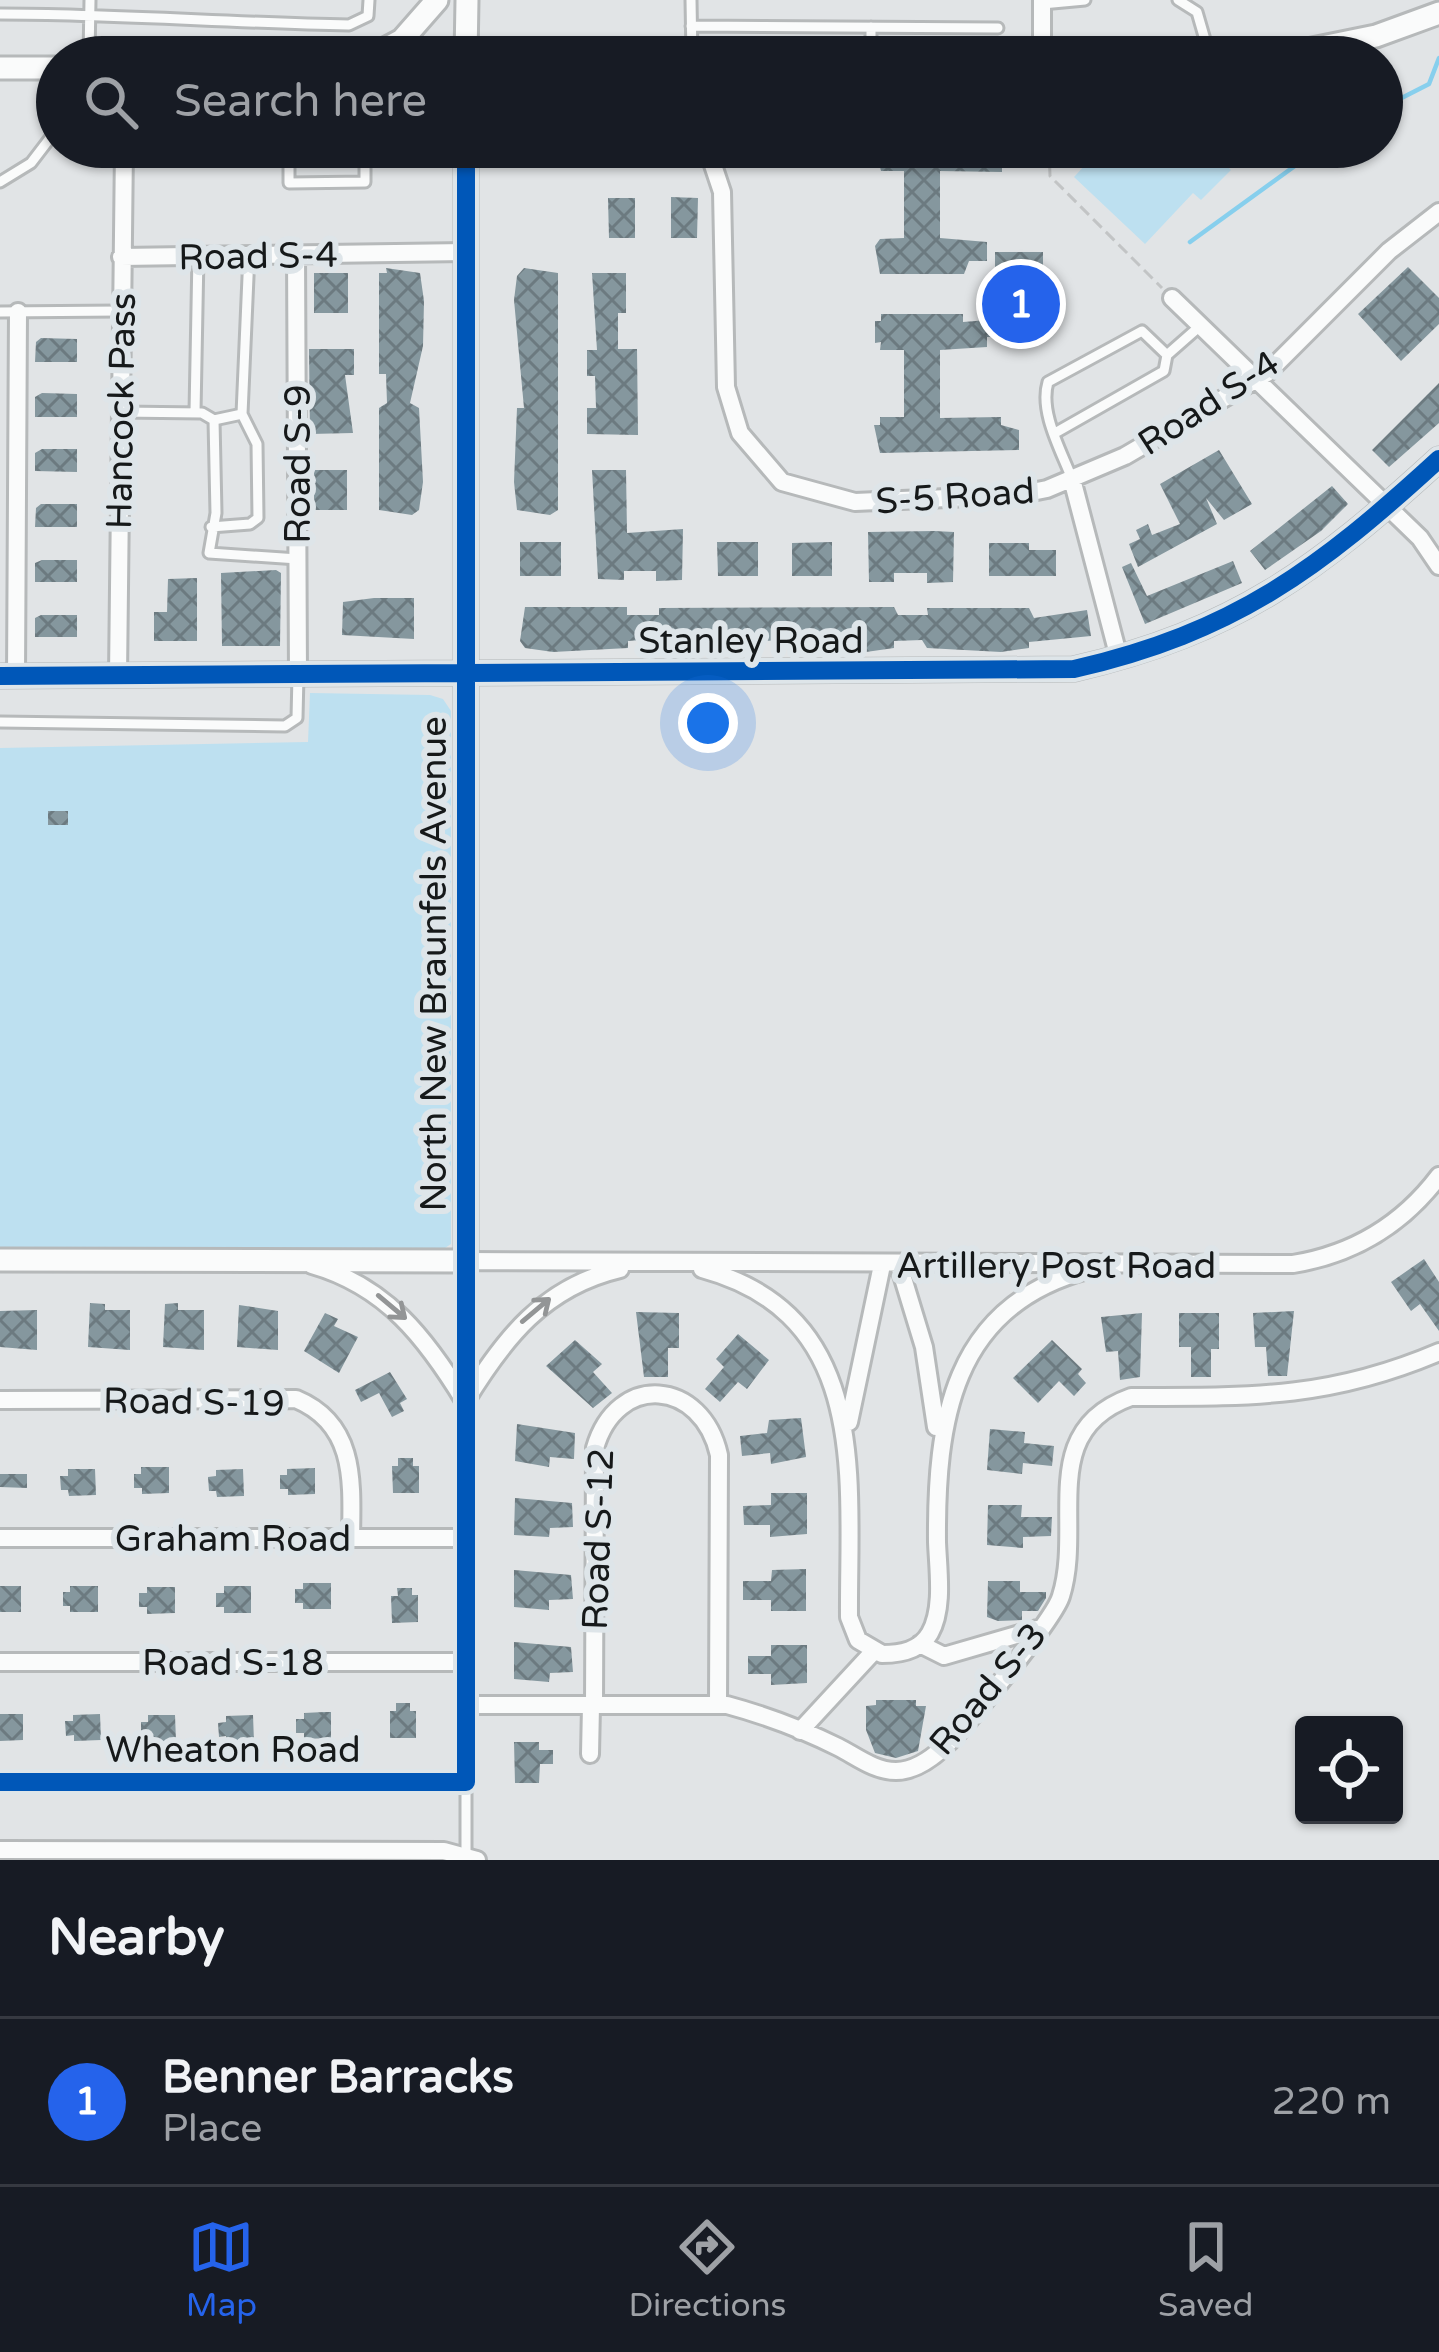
<!DOCTYPE html>
<style>
:root{--surface:#171b24;--page:#20242c;--text:#f1f3f6;--muted:#9ea1a6;--line:#363941;--accent:#2563eb}
body{margin:0;font-family:"Varela Round",sans-serif;background:var(--page);color:var(--text)}
.controls{position:absolute;right:36px;bottom:36px;display:grid;overflow:hidden;border-radius:12px;box-shadow:0 3px 9px #0004}
.controls button{width:108px;height:108px;display:grid;place-items:center;padding:0;border:0;border-bottom:3px solid var(--line);background:var(--surface);color:var(--text);font:60px sans-serif}
.you{position:absolute;left:708px;top:723px;width:42px;height:42px;margin:-30px;border:9px solid #fff;border-radius:50%;background:#1a73e8;box-shadow:0 0 0 18px #1a73e833}
.badge{display:grid;place-items:center;width:78px;height:78px;border-radius:50%;background:var(--accent);color:#fff;font-size:39px;font-weight:700}
.pin{position:absolute;translate:-50% -50%;border:6px solid #fff;box-shadow:0 3px 12px #0006}
.list{margin:0;padding:0;list-style:none}
h2{display:flex;justify-content:space-between;align-items:center;height:156px;margin:0;padding:0 48px;font-size:51px}
h2 small{font-size:39px;font-weight:400;color:var(--muted)}
.list li{display:grid;grid-template-columns:78px 1fr auto;gap:36px;align-items:center;box-sizing:border-box;height:168px;padding:0 48px;border-top:3px solid var(--line)}
.list b{display:block;font-size:45px;white-space:nowrap}
.list p{margin:0;font-size:39px;white-space:nowrap;color:var(--muted)}
.list em{font-size:39px;font-style:normal;color:var(--muted)}
.icon{flex:none;width:66px;height:66px;fill:none;stroke:currentColor;stroke-width:2;stroke-linecap:round;stroke-linejoin:round}
.map{position:relative;flex:none;width:1439px;height:1860px;overflow:hidden}
.search{position:absolute;background:var(--surface);box-shadow:0 3px 9px #0004;left:36px;right:36px;top:36px;height:132px;display:flex;align-items:center;gap:30px;box-sizing:border-box;padding:0 42px;border-radius:66px;color:var(--muted);font-size:45px}
.sheet{height:324px;background:var(--surface)}
nav{display:flex;justify-content:space-around;align-items:center;box-sizing:border-box;height:168px;border-top:3px solid var(--line);background:var(--surface);font-size:33px;color:var(--muted)}
nav a{display:grid;justify-items:center;gap:6px}
nav .on{color:var(--accent)}
.map>svg:first-child{display:block}
.grass{fill:#bde0f0}
.lines{fill:none;stroke-linecap:round;stroke-linejoin:round}
.stream{stroke:#87cfed;stroke-width:4.5}
.building{fill:url(#building-cross-hatch)}
.service-casing{stroke:#b6b9ba;stroke-width:15}
.minor-casing{stroke:#b6b9ba;stroke-width:22}
.tertiary-casing{stroke:#b6b9ba;stroke-width:27}
.path{stroke:#c2c4c5;stroke-width:3;stroke-dasharray:12 6;stroke-linecap:butt}
.service{stroke:#fafbfb;stroke-width:9}
.minor{stroke:#fafbfb;stroke-width:16}
.tertiary{stroke:#fafbfb;stroke-width:21}
.cycleway-casing{stroke:#dee5e9;stroke-width:26}
.cycleway{stroke:#0057b8;stroke-width:18}
.oneway{stroke:#939596}
.labels{text-anchor:middle;stroke-width:12;stroke-linejoin:round;paint-order:stroke}
.street-label{font-size:36px;fill:#16191a;stroke:#dee5e9}
</style>
<div class="map">
<svg width="1439" height="1860" viewBox="0 0 1439 1860">
<defs>
<pattern id="building-cross-hatch" width="8" height="8" patternUnits="userSpaceOnUse" patternTransform="scale(3)"><rect width="8" height="8" fill="#85979e"/><path d="M0 0l8 8M0 8l8-8" fill="none" stroke="#6c7a80"/></pattern>
</defs>
<rect width="100%" height="100%" fill="#e1e4e6"/>
<path class="grass" d="M1102 147H1145L1152 153 1158 147H1207L1231 170 1201 200 1193 193 1145 244 1074 177Z
M310 693 430 695 443 699 451 711V1244L439 1252 0 1251V748L308 742Z"/>
<g class="lines">
<path class="stream" d="M1382 108 1429 84 1439 58
M1190 242 1321 147"/>
</g>
<path class="building" d="M875 147H1012L1011 165H1002V172L940 171V238L987 242V261H969L964 274H880L875 246 880 239 904 238V171H881Z
M671 197 698 198 697 238H671Z
M608 198H635V238H609Z
M995 252H1043V294H1053V322H1043V337H987V347L940 350V418L1001 417V425L1019 430V450L880 453 874 425H880V417H904V350H880L881 342 875 343V321H881V314H963V322L988 320V294H995Z
M1408 267 1439 298V324L1401 361 1358 314Z
M386 268 420 273 424 301 423 346 410 403 419 408 423 482 419 510 412 515 379 510V408L387 403 386 374H379V273H387Z
M524 268 558 273V510L550 515 517 510 514 482 517 408H524L514 300 517 276Z
M314 273H348V313H314Z
M592 273H626V313H618V349H637L638 435 587 434V408H596L595 376H587V350H597Z
M41 338 77 339V362H35L36 342Z
M309 349H354V375H345L353 433 310 434Z
M1439 383V423L1389 467 1372 450Z
M42 393 77 394V417H35V397Z
M42 449H77V472L35 471V453Z
M1219 450 1252 504 1224 520 1206 498 1217 524 1138 567 1129 544 1140 539 1136 530 1148 524 1152 535 1180 524 1160 484Z
M314 470H347V510H314Z
M592 470H626L627 533 683 529 682 580 656 581V571H624V580L598 579Z
M1332 486 1348 504 1321 531 1265 570 1250 551Z
M41 504H77V527H35L36 508Z
M934 531 954 532 953 582 927 583V573H894V582H869L868 532Z
M520 542H561V576H520Z
M717 542H758V576H718Z
M832 542V576H792V543Z
M989 543H1029V550H1056V576H989Z
M42 560H77V582H35V563Z
M1233 561 1242 583 1145 624 1122 567 1131 563 1147 596Z
M276 570 281 573 280 646H222L221 573Z
M197 578V641H154V612H167L168 579Z
M374 598H414V639L342 635 343 602Z
M525 607H627V615H659V608L894 607 898 615H928L927 608H1029L1034 618 1087 610 1091 636 1029 642V648L1001 652 927 648 922 640 894 641V648L866 652H820V648H792L787 640 761 641V648L733 652H686L659 648 654 639 628 641V648L553 652 525 648 520 641Z
M41 615H77V637H35V618Z
M48 811H68V825H48Z
M1424 1259 1439 1282V1331L1420 1304 1411 1311 1391 1282Z
M90 1303 105 1304V1310H130V1350L88 1347Z
M178 1303V1310H204V1350L163 1347 165 1304Z
M239 1305 278 1311V1350L237 1347Z
M37 1310V1350L0 1347V1311Z
M1294 1311 1287 1376H1268L1266 1347H1255L1253 1313Z
M636 1312 679 1313V1348H668V1377H644Z
M325 1313 338 1319 334 1326 358 1337 339 1373 304 1351Z
M1142 1313 1140 1377 1120 1380 1118 1351 1106 1352 1101 1317Z
M1179 1313H1219V1349H1211V1377H1191V1347H1179Z
M738 1334 769 1360 747 1389 738 1382 720 1402 705 1389 724 1367 716 1359Z
M575 1340 602 1364 593 1372 612 1393 593 1408 546 1366Z
M1052 1340 1082 1369 1078 1374 1086 1383 1074 1396 1059 1381 1038 1403 1013 1378Z
M390 1372 407 1399 400 1403 404 1411 392 1417 379 1393 361 1402 355 1390Z
M801 1418 806 1457 771 1464 770 1453 742 1456 740 1436 767 1433 769 1420Z
M517 1424 575 1433 574 1459 550 1457 549 1467 515 1461Z
M990 1429 1025 1432 1024 1443 1054 1446 1052 1466 1023 1463 1022 1474 987 1470Z
M398 1458H413V1466H419V1493H393L392 1466H398Z
M141 1467H169V1493L142 1494V1488H134V1474H141Z
M315 1468V1494L288 1495V1489H280V1475H287V1469Z
M68 1469H95L96 1495 69 1496 68 1490H61L60 1476H68Z
M243 1469 244 1496 217 1497 216 1491H209L208 1477 216 1476V1470Z
M0 1474H27V1488L0 1487Z
M771 1493H807V1534L770 1537V1525H744L743 1506 771 1505Z
M515 1498 572 1503 573 1527 550 1528 549 1537 514 1535Z
M988 1505H1022L1021 1517H1052L1051 1536 1023 1537V1548L987 1545Z
M806 1569V1611H771V1600H743V1581H771L772 1570Z
M514 1570 571 1575 573 1599 549 1600V1610L514 1607Z
M988 1581H1020V1592H1046V1598L1038 1611H1022V1620L998 1621 987 1617Z
M303 1583H331V1609H303V1603H295V1589H303Z
M0 1586H21V1612H0Z
M70 1586H98V1612H70V1606H63V1592H70Z
M224 1586H251V1613H224V1607H216V1593H224Z
M147 1587H175V1613L147 1614V1607H139V1593H147Z
M397 1588H412V1595H418V1622L392 1623 391 1596H398Z
M514 1642 571 1647 573 1672 550 1673 549 1682 514 1679Z
M771 1645H807V1683L771 1685V1674H748V1656H771Z
M876 1700H916V1706H926L918 1751 896 1758 875 1753 866 1730V1706L876 1705Z
M396 1703H410V1711H416V1738H390V1711H396Z
M324 1712H331V1738L304 1739V1733H296V1719H304V1713Z
M0 1714H23V1740L0 1741Z
M100 1714 101 1740 74 1741V1735L66 1736 65 1721H73V1715Z
M148 1715H175L176 1741 149 1742V1736H141V1722H148Z
M253 1715 254 1742 227 1743 226 1736 219 1737 218 1723 226 1722V1716Z
M514 1742H539V1750H553V1764H540L539 1783H515Z"/>
<g class="lines">
<defs>
<path id="service" d="M691 0 692 57
M1178 0 1197 12 1210 57
M1042 4 1085 0
M0 14C117 14 232 23 349 25L368 16 369 0
M691 26 998 28
M871 27V57
M89 57 90 0
M289 153H365V182L289 183V147
M0 182 31 163 57 129
M0 312 120 311
M1167 355 1200 326
M121 412 202 413 214 420 216 513 209 553 298 559
M195 412 198 255
M214 420 242 414 249 254
M1055 433 1164 371 1167 355 1142 331 1048 382C1039 412 1061 450 1072 479
M211 527 250 524 258 518 257 444 242 414
M0 722 285 726 297 718 298 675
M466 1783V1856"/>
<path id="minor" d="M1042 0V57
M707 147 722 192 726 387 740 433 782 482 855 502 1017 495 1047 489 1125 456 1267 373 1389 251 1439 212
M296 253 298 675
M121 257 466 252
M1172 298 1420 538 1439 566
M1072 479 1119 658
M16 676 18 312
M118 676 124 147
M312 1265C386 1286 426 1338 465 1402 504 1338 544 1287 620 1269
M899 1265 924 1347 936 1427
M702 1269C872 1315 848 1479 849 1617L858 1640 882 1654C900 1654 920 1651 930 1633 944 1608 938 1570 937 1542 936 1423 951 1306 1087 1270
M0 1400 296 1399C356 1424 352 1481 351 1538
M849 1422 882 1265
M0 1538H466
M920 1644 944 1656 1037 1629
M0 1662H466
M465 1705H727C764 1715 802 1729 838 1747 856 1756 874 1771 896 1771 914 1771 931 1759 944 1747 964 1729 1055 1618 1061 1596 1084 1523 1036 1431 1131 1397 1248 1397 1329 1399 1439 1352
M594 1706 595 1448C617 1372 702 1379 719 1455L718 1705
M800 1731 874 1651
M590 1754 591 1706
M0 1782H466V1261L1293 1264C1354 1254 1402 1225 1439 1176
M0 1850 444 1851 477 1860"/>
<path id="tertiary" d="M370 57 402 40 437 0
M466 57 467 0
M1273 57 1376 36 1439 13
M0 68H57
M0 676 1074 669C1235 632 1319 569 1439 459
M0 1260 466 1261V147"/>
</defs>
<use href="#service" class="service-casing"/>
<use href="#minor" class="minor-casing"/>
<use href="#tertiary" class="tertiary-casing"/>
<path class="path" d="M1049 147 1050 176 1162 288"/>
<use href="#service" class="service"/>
<use href="#minor" class="minor"/>
<use href="#tertiary" class="tertiary"/>
<defs>
<path id="cycleway" d="M0 676 1074 669C1235 632 1319 569 1439 459
M0 1782H466V147"/>
</defs>
<use href="#cycleway" class="cycleway-casing"/>
<use href="#cycleway" class="cycleway"/>
</g>
<defs><path id="oneway-shaft" d="M-6 0H5M1.5-3L5.5 0L1.5 3" fill="none" stroke-width="1.6" stroke-linecap="round" stroke-linejoin="round" transform="scale(3)"/></defs>
<g class="oneway">
<use href="#oneway-shaft" transform="translate(392 1307) rotate(40)"/>
<use href="#oneway-shaft" transform="translate(536 1310) rotate(-40)"/>
</g>
<g class="labels">
<g class="street-label">
<text transform="translate(258 255) rotate(-1)" y="13">Road S-4</text>
<text transform="translate(1208 402) rotate(-33)" y="13">Road S-4</text>
<text transform="translate(120 411) rotate(-89)" y="13">Hancock Pass</text>
<text transform="translate(297 464) rotate(-90)" y="13">Road S-9</text>
<text transform="translate(955 495) rotate(-4)" y="13">S-5 Road</text>
<text x="751" y="653">Stanley Road</text>
<text transform="translate(433 964) rotate(-90)" y="13">North New Braunfels Avenue</text>
<text x="1056" y="1278">Artillery Post Road</text>
<text transform="translate(194 1401) rotate(1)" y="13">Road S-19</text>
<text x="233" y="1551">Graham Road</text>
<text transform="translate(597 1539) rotate(-88)" y="13">Road S-12</text>
<text x="233" y="1675">Road S-18</text>
<text transform="translate(987 1688) rotate(-50)" y="13">Road S-3</text>
<text x="233" y="1762">Wheaton Road</text>
</g>
</g>
</svg>
<div class="controls">
<button><svg class="icon" aria-label="locate" viewBox="0 0 24 24"><circle cx="12" cy="12" r="6"/><path d="M12 2v4M12 18v4M2 12h4M18 12h4"/></svg></button>
</div>
<div class="you"></div>
<div class="pin badge" style="left:1021px;top:304px">1</div>
<div class="search"><svg class="icon" aria-label="search" viewBox="0 0 24 24"><circle cx="10" cy="10" r="6"/><path d="M15 15l6 6"/></svg>Search here</div>
</div>
<section class="sheet">
<h2>Nearby<small></small></h2>
<ul class="list">
<li><span class="badge">1</span><div><b>Benner Barracks</b><p>Place</p></div><em>220 m</em></li>
</ul>
</section>
<nav>
<a class="on"><svg class="icon" aria-label="map" viewBox="0 0 24 24"><path d="M3 6l6-2 6 2 6-2v14l-6 2-6-2-6 2zM9 4v14M15 6v14"/></svg>Map</a>
<a><svg class="icon" aria-label="directions" viewBox="0 0 24 24"><path d="M12 3l9 9-9 9-9-9zM9 14v-3h6M13 9l2 2-2 2"/></svg>Directions</a>
<a><svg class="icon" aria-label="saved" viewBox="0 0 24 24"><path d="M7 4h10v16l-5-4-5 4z"/></svg>Saved</a>
</nav>
